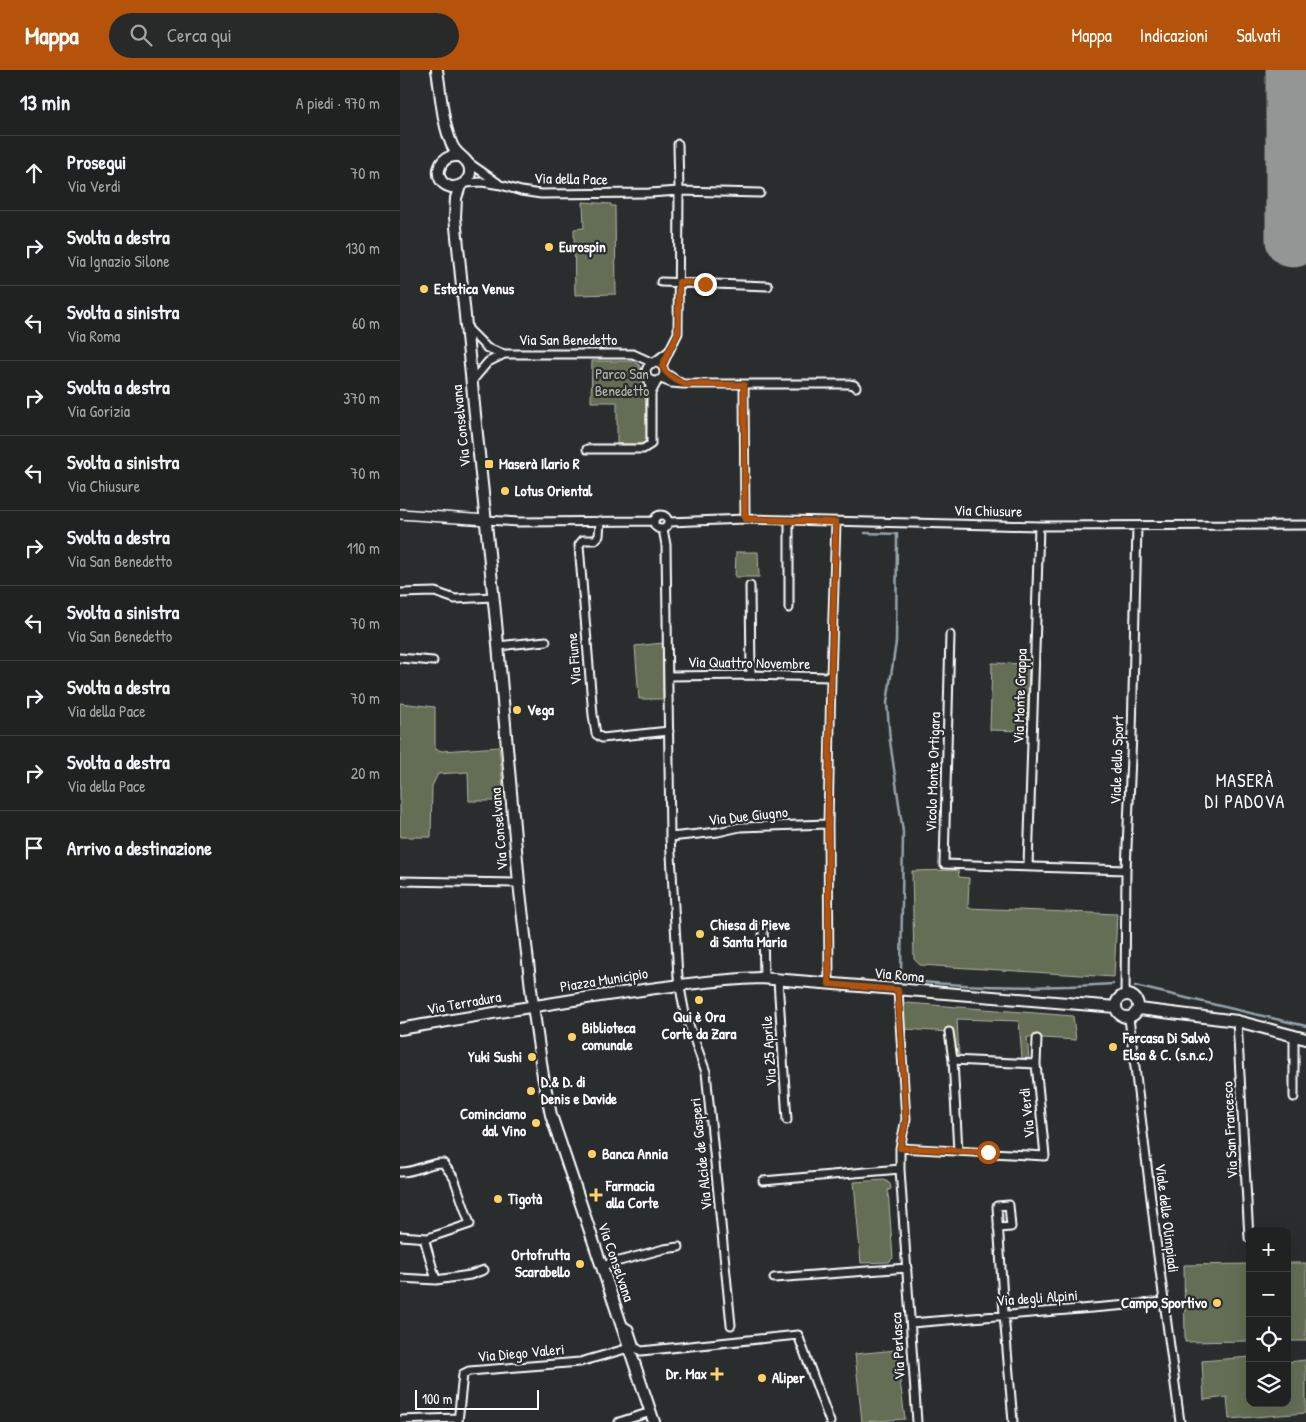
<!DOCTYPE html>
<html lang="it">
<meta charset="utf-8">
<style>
:root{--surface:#202222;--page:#282a2a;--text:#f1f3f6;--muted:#a2a4a5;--line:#3d3f40;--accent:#b45309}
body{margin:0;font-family:"Patrick Hand",sans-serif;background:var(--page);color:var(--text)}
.controls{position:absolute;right:15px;bottom:15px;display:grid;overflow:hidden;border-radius:10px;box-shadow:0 5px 20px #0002}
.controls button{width:45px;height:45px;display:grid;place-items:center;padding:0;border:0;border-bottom:1px solid var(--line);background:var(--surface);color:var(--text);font:25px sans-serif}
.scale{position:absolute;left:15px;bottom:12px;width:124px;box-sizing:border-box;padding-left:5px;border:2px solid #fff;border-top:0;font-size:14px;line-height:18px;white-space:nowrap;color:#fff;-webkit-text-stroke:4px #2a2d2e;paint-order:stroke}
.stop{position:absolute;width:15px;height:15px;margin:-11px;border:4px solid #b45309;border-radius:50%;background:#fff}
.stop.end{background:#b45309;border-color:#fff;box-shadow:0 1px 5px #0008}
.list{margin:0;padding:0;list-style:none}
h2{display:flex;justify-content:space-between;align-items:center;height:65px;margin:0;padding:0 20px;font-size:21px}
h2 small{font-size:16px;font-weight:400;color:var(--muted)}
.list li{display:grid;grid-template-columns:32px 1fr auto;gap:15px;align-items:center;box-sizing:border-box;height:75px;padding:0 20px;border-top:1px solid var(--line)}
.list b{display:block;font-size:19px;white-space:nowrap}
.list p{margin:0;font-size:16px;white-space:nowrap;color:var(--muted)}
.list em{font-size:16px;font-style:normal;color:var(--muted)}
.icon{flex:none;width:28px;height:28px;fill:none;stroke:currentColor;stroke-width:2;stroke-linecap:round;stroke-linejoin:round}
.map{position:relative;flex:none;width:906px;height:1352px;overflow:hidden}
header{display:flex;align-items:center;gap:30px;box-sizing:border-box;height:70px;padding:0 25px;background:var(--accent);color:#fff}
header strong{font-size:24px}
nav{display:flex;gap:28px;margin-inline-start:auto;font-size:18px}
.search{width:350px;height:45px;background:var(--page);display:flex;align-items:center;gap:12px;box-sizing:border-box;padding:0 18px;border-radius:28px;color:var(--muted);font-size:19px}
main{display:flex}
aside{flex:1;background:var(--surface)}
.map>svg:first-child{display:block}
.green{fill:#646e55;stroke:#b2b6aa}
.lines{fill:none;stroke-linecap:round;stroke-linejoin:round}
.stream{stroke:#96a4ac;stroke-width:2.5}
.runway{stroke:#949696;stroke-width:55}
.minor-casing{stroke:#fff;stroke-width:11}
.tertiary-casing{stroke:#fff;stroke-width:12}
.secondary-casing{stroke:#fff;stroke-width:14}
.minor{stroke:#2a2d2e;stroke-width:7}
.tertiary{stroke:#2a2d2e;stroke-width:9}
.secondary{stroke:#2a2d2e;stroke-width:10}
.route{stroke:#b45309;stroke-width:6}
.poi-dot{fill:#ffd166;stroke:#2a2d2e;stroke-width:2}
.labels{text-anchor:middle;stroke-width:4.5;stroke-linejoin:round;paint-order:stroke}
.street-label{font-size:15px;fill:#fff;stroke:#2a2d2e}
.poi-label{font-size:15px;font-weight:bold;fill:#fff;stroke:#2a2d2e;text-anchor:start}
.park-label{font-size:15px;fill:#b2b6aa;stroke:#2a2d2e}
.quarter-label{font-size:18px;letter-spacing:1px;fill:#fff;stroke:#2a2d2e}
</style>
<header>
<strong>Mappa</strong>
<div class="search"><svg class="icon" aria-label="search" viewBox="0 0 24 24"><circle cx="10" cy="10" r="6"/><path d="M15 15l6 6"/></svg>Cerca qui</div>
<nav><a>Mappa</a><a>Indicazioni</a><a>Salvati</a></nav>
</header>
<main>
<aside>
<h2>13 min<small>A piedi · 970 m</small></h2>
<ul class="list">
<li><svg class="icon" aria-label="ahead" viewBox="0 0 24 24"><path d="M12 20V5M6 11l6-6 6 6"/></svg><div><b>Prosegui</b><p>Via Verdi</p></div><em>70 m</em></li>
<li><svg class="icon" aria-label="right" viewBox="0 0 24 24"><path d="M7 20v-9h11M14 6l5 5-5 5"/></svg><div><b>Svolta a destra</b><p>Via Ignazio Silone</p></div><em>130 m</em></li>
<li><svg class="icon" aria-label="left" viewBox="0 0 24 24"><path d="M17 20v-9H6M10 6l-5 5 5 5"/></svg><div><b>Svolta a sinistra</b><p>Via Roma</p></div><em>60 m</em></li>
<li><svg class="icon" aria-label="right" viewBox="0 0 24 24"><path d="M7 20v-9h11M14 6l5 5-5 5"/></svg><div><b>Svolta a destra</b><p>Via Gorizia</p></div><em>370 m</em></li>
<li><svg class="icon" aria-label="left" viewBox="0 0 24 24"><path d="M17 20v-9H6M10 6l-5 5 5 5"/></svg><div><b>Svolta a sinistra</b><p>Via Chiusure</p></div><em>70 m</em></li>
<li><svg class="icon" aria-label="right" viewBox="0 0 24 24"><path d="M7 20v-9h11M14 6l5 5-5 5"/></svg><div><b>Svolta a destra</b><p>Via San Benedetto</p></div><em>110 m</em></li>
<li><svg class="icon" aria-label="left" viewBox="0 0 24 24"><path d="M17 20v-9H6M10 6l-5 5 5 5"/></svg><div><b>Svolta a sinistra</b><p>Via San Benedetto</p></div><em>70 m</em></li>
<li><svg class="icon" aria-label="right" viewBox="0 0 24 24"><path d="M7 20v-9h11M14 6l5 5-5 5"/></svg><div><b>Svolta a destra</b><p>Via della Pace</p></div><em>70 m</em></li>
<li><svg class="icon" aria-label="right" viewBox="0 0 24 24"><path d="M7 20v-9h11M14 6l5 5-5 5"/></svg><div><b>Svolta a destra</b><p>Via della Pace</p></div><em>20 m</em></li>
<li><svg class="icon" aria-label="arrive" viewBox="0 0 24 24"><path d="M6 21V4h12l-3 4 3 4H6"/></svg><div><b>Arrivo a destinazione</b></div></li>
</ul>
</aside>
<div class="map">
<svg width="906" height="1352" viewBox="0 0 906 1352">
<rect width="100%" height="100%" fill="#2a2d2e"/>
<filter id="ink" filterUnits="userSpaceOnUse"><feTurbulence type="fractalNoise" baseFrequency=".02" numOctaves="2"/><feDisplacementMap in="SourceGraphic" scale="10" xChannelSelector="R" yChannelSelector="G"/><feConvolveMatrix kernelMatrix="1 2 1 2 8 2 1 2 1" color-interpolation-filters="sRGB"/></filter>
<g filter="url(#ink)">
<path class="green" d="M183 132 211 134V136H215L216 224 175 225 174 159 184 158Z
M192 291H234L240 296 241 306 246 316V372L243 374H217V332H191Z
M336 482H358L359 507H335Z
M263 573V629H239L235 576Z
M592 593 629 594 627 661 590 660Z
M0 633 35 637V679L42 681 99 677 104 731H69L68 702 38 704 32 716 31 767H0Z
M558 800 559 807 569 808 568 838 717 844 714 907 520 895 514 889 512 801Z
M507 933 673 946 676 970 627 967 629 989H622L619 951 557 949 559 986 554 985 549 962 505 959 503 935Z
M485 1110 490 1114 491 1119 488 1120 493 1188 489 1192 461 1193 454 1112Z
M887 1193H906V1271H887Z
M850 1194V1271L785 1272 784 1195Z
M496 1280 505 1349 462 1352 455 1284Z
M850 1287V1333H887V1292L906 1290V1343L829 1349 827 1327 804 1330 802 1291Z"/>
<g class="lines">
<path class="stream" d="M465 463 497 464 496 572 487 633 490 671 503 762 501 905 504 910C572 918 645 918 713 914
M735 916 906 956"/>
<path class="runway" d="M893 170V2"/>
<defs>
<path id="minor" d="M278 74 279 121 360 123
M68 92 98 113
M65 113 82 112 101 115 121 121 141 124 249 123 279 121 278 263 269 281
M261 212 368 216
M67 258 87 278 104 284H233L253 293 269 281 262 296
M246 302a9 9 0 1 1 18 0a9 9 0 1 1-18 0Z
M264 302 281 313
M248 307 251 323 258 310
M261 309 271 313 283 314H449L454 315 456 317
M72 311 88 292 104 284
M344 315 345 449
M187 379H243L251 374V323
M254 452a7 7 0 1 1 14 0a7 7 0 1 1-14 0Z
M86 450 119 452 254 451
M389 450V538
M200 451 199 466 195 470H183L179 475 193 645 196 664 202 668 269 661
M269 452 345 449 639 456 906 455
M263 459 266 475 270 767 278 907 285 944 306 1002 331 1255
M350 516 351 605
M0 523 35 522 55 529 93 527
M550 565 544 794 726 800
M98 576 146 571
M0 588 33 591
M268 606 351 605 431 607
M270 767 318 762 340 757 428 754
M628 796 639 456
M0 811 119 813
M363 856 364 909
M378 910 387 1050
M429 913 428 754 431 607 436 452
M498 920 506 1049 500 1078V1099L517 1352
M725 925 726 800 732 664 737 457
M729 948 757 1178 780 1352
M837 951 849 1168
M549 962 553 990 558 1081
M894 965V1027
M636 994 637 969
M500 1078 645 1086 636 994 553 990
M0 1102C15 1103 28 1092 43 1093L54 1108 70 1154 28 1168 0 1166
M363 1111 500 1099
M598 1158 611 1157 609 1135 597 1136C599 1172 602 1208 604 1244L613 1352
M24 1168 36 1210
M201 1196 264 1179 279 1177
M0 1208 36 1210 70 1205 84 1200
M374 1208 507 1198
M511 1253 765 1232
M221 1254 229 1259 235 1277 241 1281 398 1265 430 1352
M0 1350 58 1348
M58 1352 63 1304 69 1301 180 1292 229 1278
M219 1352 251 1342"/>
<path id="tertiary" d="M0 444 86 450"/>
<path id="secondary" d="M37 0C41 24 42 52 52 75 57 87 71 89 70 102 70 111 60 118 51 117 31 112 37 84 58 86
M60 116 56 128 55 147 96 552 119 813 133 936 143 1006 151 1045 254 1352
M716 936a11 11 0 1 1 22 0a11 11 0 1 1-22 0Z
M739 939 837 951 906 969
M0 959C71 947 142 934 214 924 263 917 311 910 361 908L716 937"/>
</defs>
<use href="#minor" class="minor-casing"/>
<use href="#tertiary" class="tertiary-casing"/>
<use href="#secondary" class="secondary-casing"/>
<use href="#minor" class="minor"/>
<use href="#tertiary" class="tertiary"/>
<use href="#secondary" class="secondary"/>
</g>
</g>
<g class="lines" filter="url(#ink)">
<path class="route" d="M305 214 279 212 278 263 262 296C266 305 274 310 284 314L344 315 345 449 436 452 431 607 428 754 429 914 498 920 506 1049 500 1078 588 1082"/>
</g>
<g class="poi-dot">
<circle cx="149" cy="177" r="5"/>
<circle cx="24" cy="219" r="5"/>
<rect x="84" y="389" width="10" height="10" rx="2.5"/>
<circle cx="105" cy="421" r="5"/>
<circle cx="117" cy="640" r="5"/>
<circle cx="300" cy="864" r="5"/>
<circle cx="299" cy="930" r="5"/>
<circle cx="172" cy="967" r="5"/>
<circle cx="713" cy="977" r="5"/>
<circle cx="132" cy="987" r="5"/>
<circle cx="131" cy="1021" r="5"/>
<circle cx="136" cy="1053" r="5"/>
<circle cx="192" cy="1084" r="5"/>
<path d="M193.5 1117.5h5v5h5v5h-5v5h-5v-5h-5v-5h5z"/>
<circle cx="98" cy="1129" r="5"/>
<circle cx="180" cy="1194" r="5"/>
<circle cx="817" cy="1233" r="5"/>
<path d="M314.5 1296.5h5v5h5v5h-5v5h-5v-5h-5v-5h5z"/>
<circle cx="362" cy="1308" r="5"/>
</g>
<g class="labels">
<g class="street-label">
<text transform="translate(171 109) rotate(1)" y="5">Via della Pace</text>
<text x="168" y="275">Via San Benedetto</text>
<text transform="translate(61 356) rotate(-96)" y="5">Via Conselvana</text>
<text transform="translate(588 441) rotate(1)" y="5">Via Chiusure</text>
<text transform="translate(174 589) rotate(-95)" y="5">Via Fiume</text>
<text transform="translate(349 593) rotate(1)" y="5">Via Quattro Novembre</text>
<text transform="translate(620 626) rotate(-88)" y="5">Via Monte Grappa</text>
<text transform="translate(717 690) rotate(-88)" y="5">Viale dello Sport</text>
<text transform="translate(533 702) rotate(-88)" y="5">Vicolo Monte Ortigara</text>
<text transform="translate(348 746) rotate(-6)" y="5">Via Due Giugno</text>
<text transform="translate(99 759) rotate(-95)" y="5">Via Conselvana</text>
<text transform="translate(499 905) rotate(5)" y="5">Via Roma</text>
<text transform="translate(204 910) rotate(-9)" y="5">Piazza Municipio</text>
<text transform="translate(64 933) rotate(-10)" y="5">Via Terradura</text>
<text transform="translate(369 981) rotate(-94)" y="5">Via 25 Aprile</text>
<text transform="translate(627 1043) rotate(-96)" y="5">Via Verdi</text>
<text transform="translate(830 1060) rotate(-93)" y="5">Via San Francesco</text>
<text transform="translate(301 1084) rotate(-96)" y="5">Via Alcide de Gasperi</text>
<text transform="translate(767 1148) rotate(83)" y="5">Viale delle Olimpiadi</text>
<text transform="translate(216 1192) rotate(71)" y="5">Via Conselvana</text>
<text transform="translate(637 1228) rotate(-4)" y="5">Via degli Alpini</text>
<text transform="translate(498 1276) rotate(-93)" y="5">Via Perlasca</text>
<text transform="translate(121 1283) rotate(-5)" y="5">Via Diego Valeri</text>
</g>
<g class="poi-label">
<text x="159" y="182">Eurospin</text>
<text x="34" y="224">Estetica Venus</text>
<text x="99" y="399">Maserà Ilario R</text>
<text x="115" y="426">Lotus Oriental</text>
<text x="127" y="645">Vega</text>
<text x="310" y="860">Chiesa di Pieve<tspan x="310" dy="17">di Santa Maria</tspan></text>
<text x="299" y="952" text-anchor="middle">Qui è Ora<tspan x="299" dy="17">Corte da Zara</tspan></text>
<text x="182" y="963">Biblioteca<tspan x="182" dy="17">comunale</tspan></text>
<text x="723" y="973">Fercasa Di Salvò<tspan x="723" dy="17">Elsa &amp; C. (s.n.c.)</tspan></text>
<text x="122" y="992" text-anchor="end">Yuki Sushi</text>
<text x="141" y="1017">D.&amp; D. di<tspan x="141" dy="17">Denis e Davide</tspan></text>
<text x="126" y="1049" text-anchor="end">Cominciamo<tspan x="126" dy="17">dal Vino</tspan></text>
<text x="202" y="1089">Banca Annia</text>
<text x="206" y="1121">Farmacia<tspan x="206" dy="17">alla Corte</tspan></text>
<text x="108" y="1134">Tigotà</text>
<text x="170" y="1190" text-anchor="end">Ortofrutta<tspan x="170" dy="17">Scarabello</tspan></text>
<text x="807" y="1238" text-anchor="end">Campo Sportivo</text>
<text x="307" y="1309" text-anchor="end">Dr. Max</text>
<text x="372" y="1313">Aliper</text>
</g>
<g class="park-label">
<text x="222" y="309">Parco San<tspan x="222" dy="17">Benedetto</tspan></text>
</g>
<g class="quarter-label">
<text x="845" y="717">MASERÀ<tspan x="845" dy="21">DI PADOVA</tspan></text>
</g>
</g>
</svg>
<div class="controls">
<button>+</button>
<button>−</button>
<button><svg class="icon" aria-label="locate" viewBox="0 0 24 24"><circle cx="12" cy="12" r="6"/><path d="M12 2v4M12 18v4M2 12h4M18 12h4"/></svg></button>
<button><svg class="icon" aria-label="layers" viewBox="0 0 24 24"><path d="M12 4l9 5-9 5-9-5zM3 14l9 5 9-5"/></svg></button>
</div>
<div class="scale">100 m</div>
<div class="stop" style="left:588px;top:1082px"></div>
<div class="stop end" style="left:305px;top:214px"></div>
</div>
</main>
